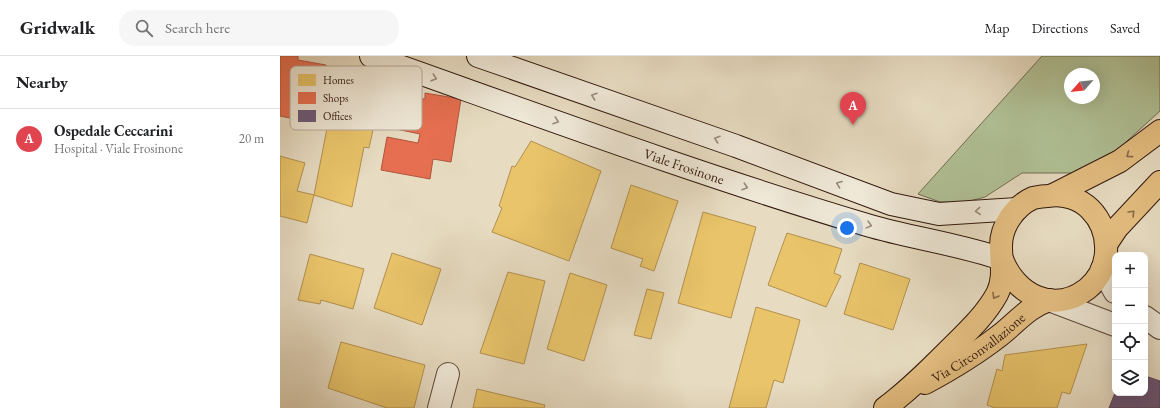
<!DOCTYPE html>
<meta charset="utf-8">
<style>
:root{--surface:#fff;--page:#f6f6f6;--text:#202124;--muted:#757577;--line:#e0e0e0;--accent:#8f2418}
body{margin:0;font-family:"EB Garamond",serif;background:var(--page);color:var(--text)}
.controls{position:absolute;right:12px;bottom:12px;display:grid;overflow:hidden;border-radius:8px;box-shadow:0 4px 16px #0002}
.controls button{width:36px;height:36px;display:grid;place-items:center;padding:0;border:0;border-bottom:1px solid var(--line);background:var(--surface);color:var(--text);font:20px sans-serif}
.compass{position:absolute;left:784px;top:12px;width:36px;height:36px;border-radius:50%;background:var(--surface);box-shadow:0 4px 16px #0002;rotate:243deg}
.you{position:absolute;left:567px;top:172px;width:14px;height:14px;margin:-10px;border:3px solid #fff;border-radius:50%;background:#1a73e8;box-shadow:0 0 0 6px #1a73e833}
.badge{display:grid;place-items:center;width:26px;height:26px;border-radius:50%;background:var(--accent);color:#fff;font-size:13px;font-weight:700}
.pin{position:absolute;translate:-50% -33px;filter:drop-shadow(0 1px 2px #0008)}
.pin::after{content:'';position:absolute;top:21px;width:14px;height:12px;background:inherit;clip-path:polygon(0 0,100% 0,50% 100%)}
.list{margin:0;padding:0;list-style:none}
h2{display:flex;justify-content:space-between;align-items:center;height:52px;margin:0;padding:0 16px;font-size:17px}
h2 small{font-size:13px;font-weight:400;color:var(--muted)}
.list li{display:grid;grid-template-columns:26px 1fr auto;gap:12px;align-items:center;box-sizing:border-box;height:60px;padding:0 16px;border-top:1px solid var(--line)}
.list b{display:block;font-size:15px;white-space:nowrap}
.list p{margin:0;font-size:13px;white-space:nowrap;color:var(--muted)}
.list em{font-size:13px;font-style:normal;color:var(--muted)}
.icon{flex:none;width:22px;height:22px;fill:none;stroke:currentColor;stroke-width:2;stroke-linecap:round;stroke-linejoin:round}
.map{position:relative;flex:none;width:880px;height:352px;overflow:hidden}
header{display:flex;align-items:center;gap:24px;box-sizing:border-box;height:56px;padding:0 20px;background:var(--surface);border-bottom:1px solid var(--line)}
header strong{font-size:19px}
nav{display:flex;gap:22px;margin-inline-start:auto;font-size:14px}
.search{width:280px;height:36px;background:var(--page);display:flex;align-items:center;gap:10px;box-sizing:border-box;padding:0 14px;border-radius:16px;color:var(--muted);font-size:15px}
main{display:flex}
aside{flex:1;background:var(--surface)}
.map>svg:first-child{display:block}
.green{fill:#b1c297;stroke:#706c52;fill-rule:evenodd}
.homes{fill:#e9c46a;stroke:#b2904e}
.shops{fill:#e76f51;stroke:#b0553c}
.offices{fill:#6d597a;stroke:#5b4559}
.lines{fill:none;stroke-linecap:round;stroke-linejoin:round}
.street-casing{stroke:#5e483a;stroke-width:24}
.secondary-casing{stroke:#30170c;stroke-width:24}
.primary-casing{stroke:#30170c;stroke-width:24}
.street{stroke:#efe8d7;stroke-width:22}
.secondary{stroke:#efe8d7;stroke-width:22}
.primary{stroke:#e4be81;stroke-width:22}
.oneway{stroke:#998a7c}
.oneway2{stroke:#8a6a46}
.labels{text-anchor:middle;stroke-width:4;stroke-linejoin:round;paint-order:stroke}
.street-label{font-size:14px;fill:#30170c;stroke:#efe8d7}
.key{fill:#efe8d7;stroke:#b6a99a;stroke-width:1}
.key-label{font-size:11px;fill:#30170c}
</style>
<header>
<strong>Gridwalk</strong>
<div class="search"><svg class="icon" aria-label="search" viewBox="0 0 24 24"><circle cx="10" cy="10" r="6"/><path d="M15 15l6 6"/></svg>Search here</div>
<nav><a>Map</a><a>Directions</a><a>Saved</a></nav>
</header>
<main>
<aside>
<h2>Nearby<small></small></h2>
<ul class="list">
<li><span class="badge" style="background:#e0444e">A</span><div><b>Ospedale Ceccarini</b><p>Hospital · Viale Frosinone</p></div><em>20 m</em></li>
</ul>
</aside>
<div class="map">
<svg width="880" height="352" viewBox="0 0 880 352">
<rect width="100%" height="100%" fill="#e7dcc2"/>
<filter id="stains"><feTurbulence type="fractalNoise" baseFrequency=".005" numOctaves="4"/><feColorMatrix values="0 0 0 0 .2 0 0 0 0 .09 0 0 0 0 .02 0 0 0 .5 -.17"/></filter>
<radialGradient id="worn" r=".72"><stop offset=".6" stop-color="#630" stop-opacity="0"/><stop offset="1" stop-color="#630" stop-opacity=".3"/></radialGradient>
<path class="green" d="M762 0H880V55L825 105 793 117H742L705 141 686 146H660L638 138ZM790 18H814V42H790Z"/>
<path class="homes" d="M55 31 100 42 89 92 84 91 72 151 34 139Z
M251 85 321 115 289 205 212 176 222 152 219 150 232 110 235 111Z
M0 100 25 107 17 135 34 139 27 167 0 160Z
M351 129 398 145 374 215 360 210 363 203 331 192Z
M423 156 476 171 451 262 398 247Z
M507 177 562 193 554 217 561 220 546 251 488 229Z
M112 197 161 213 142 269 94 252Z
M30 198 84 213 73 253 41 244 40 248 18 244Z
M580 207 630 223 613 274 564 258Z
M228 216 265 225 244 308 200 297Z
M290 217 327 229 304 305 267 293Z
M367 233 384 237 371 283 354 279Z
M476 251 520 264 519 268 503 327 494 324 486 352H449Z
M61 286 145 309 134 352H107L48 332Z
M807 288 790 338 782 336 777 352H715L707 349 717 313 722 315 725 299Z
M197 333 265 349 264 352H193Z"/>
<path class="shops" d="M0 0H18V4L46 9 35 67 0 60Z
M145 37 181 43 171 106 153 103 150 123 101 114 107 81 138 87 140 78 111 72 117 41 145 43Z"/>
<path class="offices" d="M865 320 880 325V352H829L835 337H865Z"/>
<g class="lines">
<defs>
<path id="street" d="M822 213 835 236
M769 244 835 269
M865 261 880 272
M159 352 168 318"/>
<g id="secondary">
<path id="s1" d="M91 0C255 58 419 119 587 169 631 182 678 188 722 203"/>
<path d="M198 0 456 90 611 148 659 158 737 153"/>
</g>
<g id="primary">
<path d="M773 139 840 105 880 75"/>
<path d="M827 187 837 172 880 126"/>
<path id="s2" d="M645 327C671 313 696 298 719 280 736 267 748 251 769 244"/>
<path d="M605 352C628 335 648 315 668 295 686 277 705 260 717 238 725 223 721 206 721 190 721 170 735 150 753 142 758 141 764 140 768 140 783 137 800 143 810 153 832 175 832 213 807 233 773 259 735 238 722 203"/>
</g>
</defs>
<use href="#street" class="street-casing"/>
<use href="#secondary" class="secondary-casing"/>
<use href="#primary" class="primary-casing"/>
<use href="#street" class="street"/>
<use href="#secondary" class="secondary"/>
<use href="#primary" class="primary"/>
</g>
<defs><path id="oneway-chevron" d="M-2-3.5L2.5 0L-2 3.5" fill="none" stroke-width="1.6" stroke-linecap="round" stroke-linejoin="round"/></defs>
<g class="oneway">
<use href="#oneway-chevron" transform="translate(154 22) rotate(19)"/>
<use href="#oneway-chevron" transform="translate(314 40) rotate(-161)"/>
<use href="#oneway-chevron" transform="translate(276 65) rotate(19)"/>
<use href="#oneway-chevron" transform="translate(437 83) rotate(-161)"/>
<use href="#oneway-chevron" transform="translate(559 128) rotate(-159)"/>
<use href="#oneway-chevron" transform="translate(465 131) rotate(18)"/>
<use href="#oneway-chevron" transform="translate(698 155) rotate(175)"/>
<use href="#oneway-chevron" transform="translate(589 169) rotate(15)"/>
</g>
<g class="oneway2">
<use href="#oneway-chevron" transform="translate(849 99) rotate(143)"/>
<use href="#oneway-chevron" transform="translate(852 157) rotate(-46)"/>
<use href="#oneway-chevron" transform="translate(715 240) rotate(120)"/>
</g>
<g class="labels">
<g class="street-label">
<text dy="5" stroke="none"><textPath href="#s1" startOffset="332">Viale Frosinone</textPath></text>
<text dy="5" stroke="none"><textPath href="#s2" startOffset="64">Via Circonvallazione</textPath></text>
</g>
</g>
<rect x="10" y="10" width="132" height="64" rx="6" class="key"/>
<rect x="18" y="18" width="18" height="12" fill="#e9c46a"/>
<rect x="18" y="36" width="18" height="12" fill="#e76f51"/>
<rect x="18" y="54" width="18" height="12" fill="#6d597a"/>
<g class="key-label">
<text x="43" y="28">Homes</text>
<text x="43" y="46">Shops</text>
<text x="43" y="64">Offices</text>
</g>
<rect width="100%" height="100%" filter="url(#stains)"/>
<rect width="100%" height="100%" fill="url(#worn)"/>
</svg>
<div class="controls">
<button>+</button>
<button>−</button>
<button><svg class="icon" aria-label="locate" viewBox="0 0 24 24"><circle cx="12" cy="12" r="6"/><path d="M12 2v4M12 18v4M2 12h4M18 12h4"/></svg></button>
<button><svg class="icon" aria-label="layers" viewBox="0 0 24 24"><path d="M12 4l9 5-9 5-9-5zM3 14l9 5 9-5"/></svg></button>
</div>
<svg class="compass" viewBox="-18 -18 36 36"><path d="M0-13l5 13h-10z" fill="#e53935"/><path d="M0 13l5-13h-10z" fill="#757577"/></svg>
<div class="you"></div>
<div class="pin badge" style="left:573px;top:69px;background:#e0444e">A</div>
</div>
</main>
